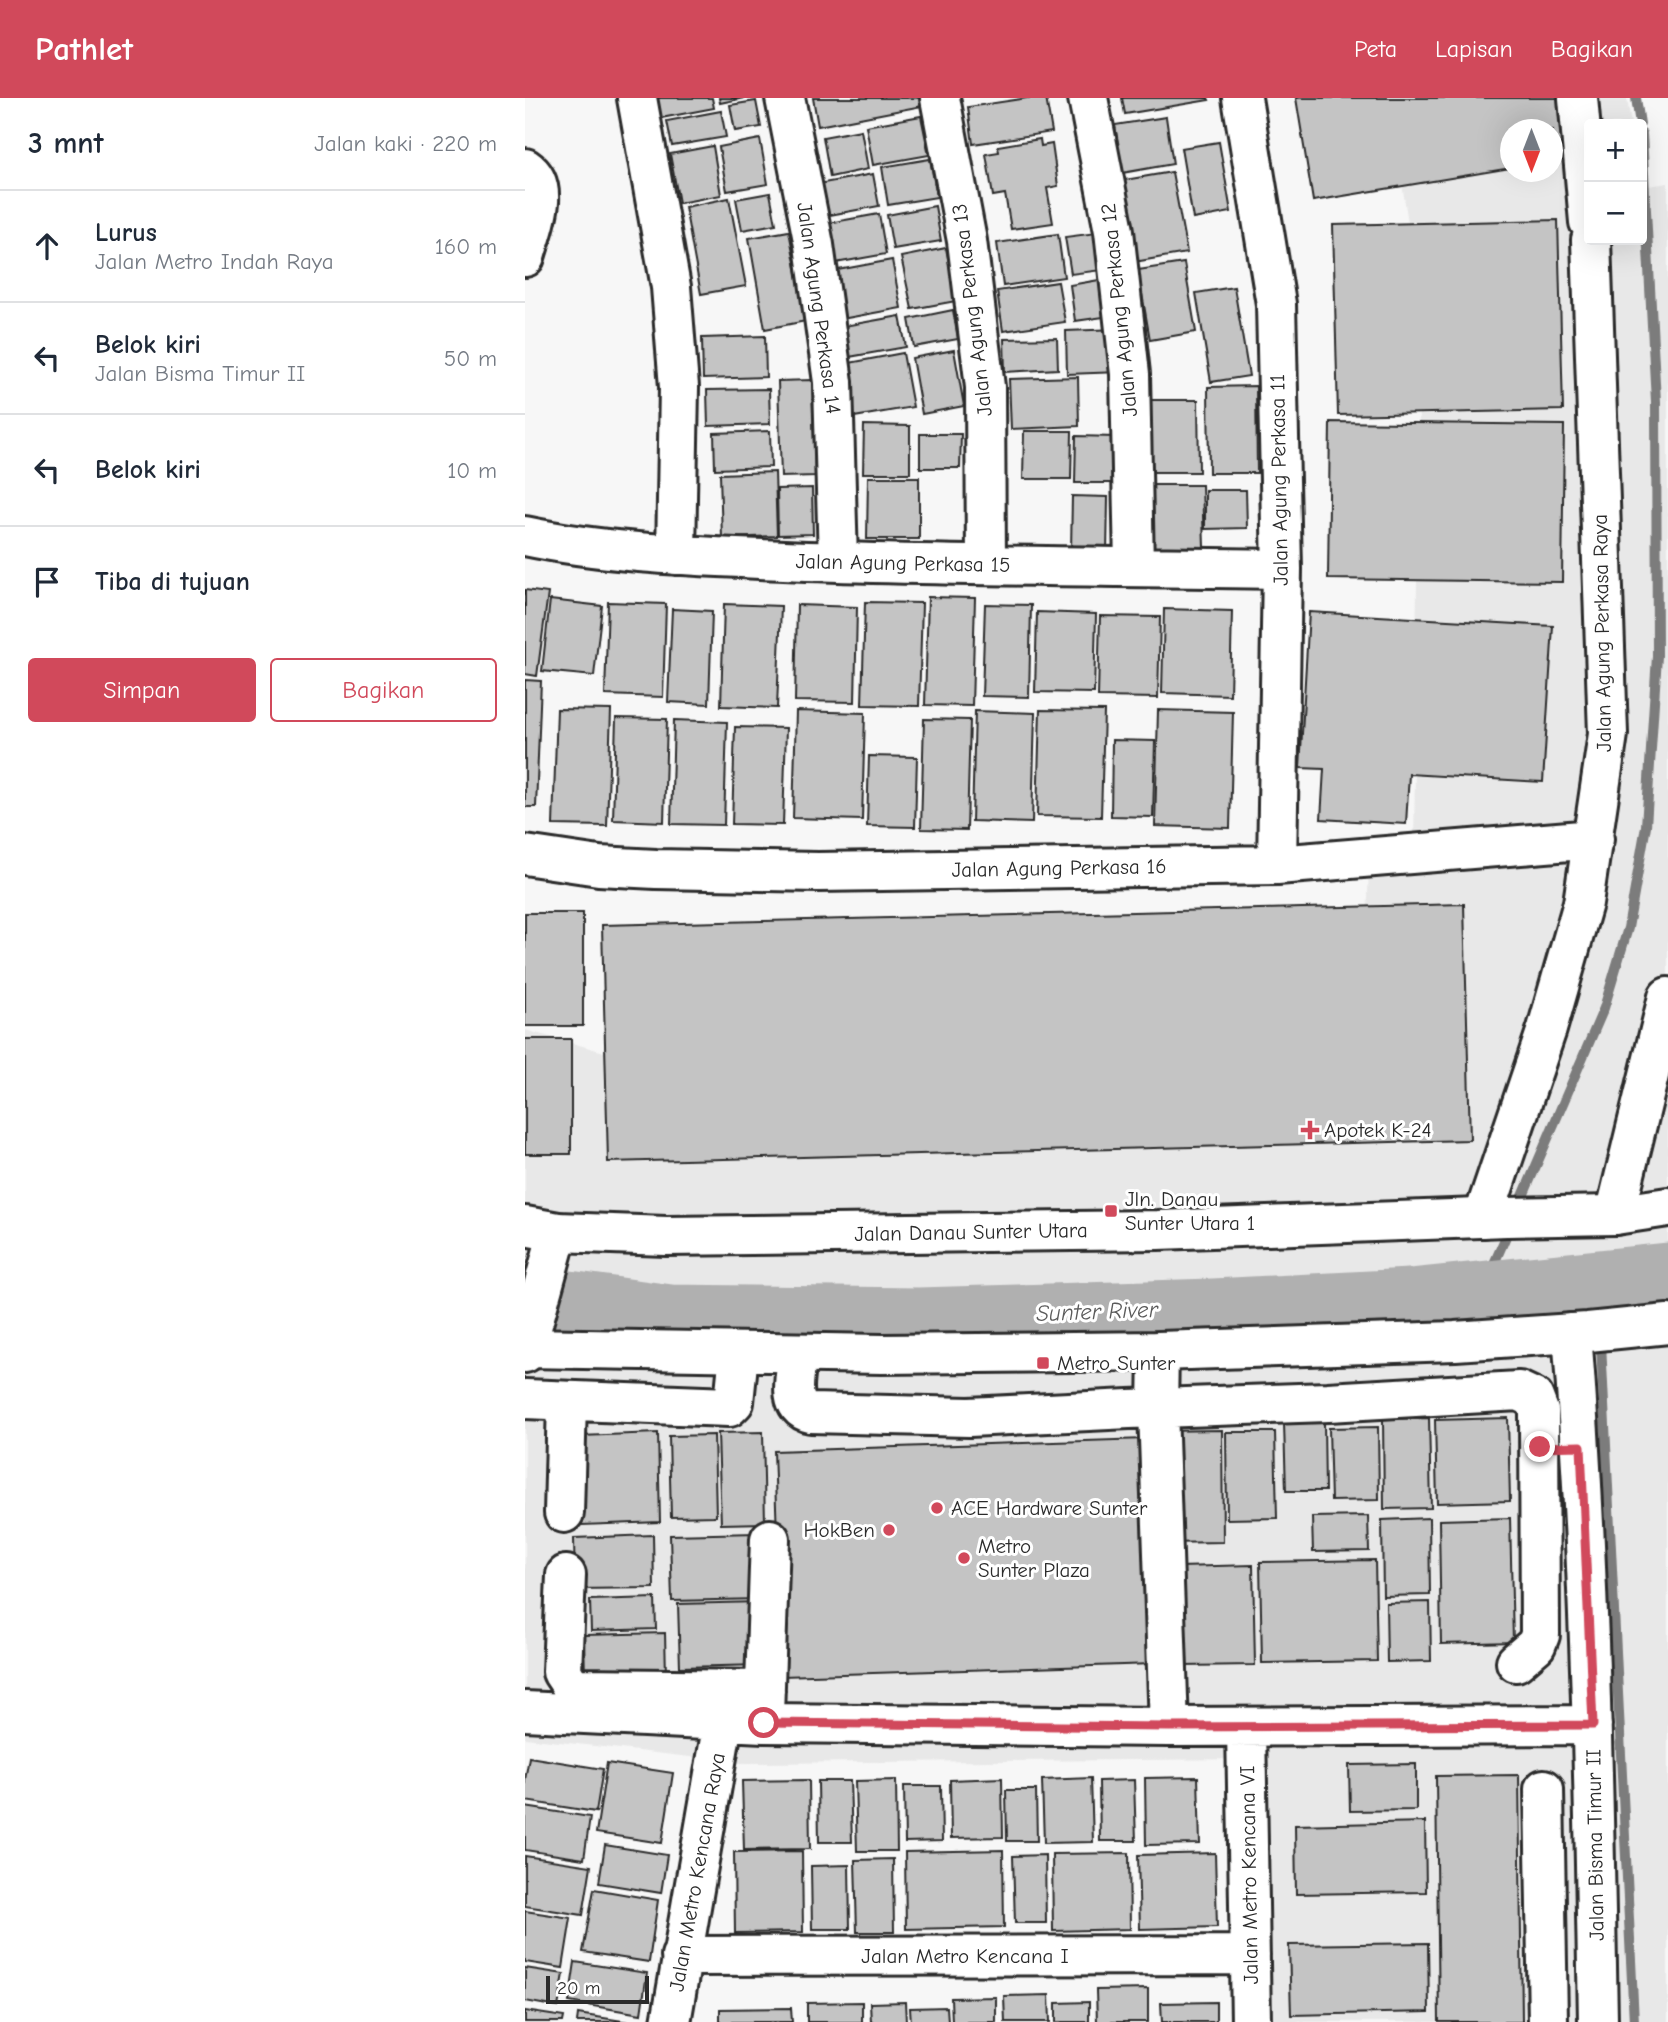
<!DOCTYPE html>
<html lang="id">
<meta charset="utf-8">
<style>
:root{--surface:#fff;--page:#f6f6f7;--text:#1f2937;--muted:#747a83;--line:#e0e1e3;--accent:#d1495b}
body{margin:0;font-family:"Comic Neue",sans-serif;background:var(--page);color:var(--text)}
.controls{position:absolute;right:21px;top:21px;display:grid;overflow:hidden;border-radius:7px;box-shadow:0 7px 28px #0002}
.controls button{width:63px;height:63px;display:grid;place-items:center;padding:0;border:0;border-bottom:2px solid var(--line);background:var(--surface);color:var(--text);font:35px sans-serif}
.compass{position:absolute;left:975px;top:21px;width:63px;height:63px;border-radius:50%;background:var(--surface);box-shadow:0 7px 28px #0002;rotate:180deg}
.scale{position:absolute;left:21px;bottom:18px;width:103px;box-sizing:border-box;padding-left:7px;border:4px solid #2b2b2b;border-top:0;font-size:19px;line-height:24px;white-space:nowrap;color:#2b2b2b;-webkit-text-stroke:5px #fff;paint-order:stroke}
.stop{position:absolute;width:21px;height:21px;margin:-16px;border:5px solid #d1495b;border-radius:50%;background:#fff}
.stop.end{background:#d1495b;border-color:#fff;box-shadow:0 2px 7px #0008}
.list{margin:0;padding:0;list-style:none}
h2{display:flex;justify-content:space-between;align-items:center;height:91px;margin:0;padding:0 28px;font-size:30px}
h2 small{font-size:23px;font-weight:400;color:var(--muted)}
.list li{display:grid;grid-template-columns:46px 1fr auto;gap:21px;align-items:center;box-sizing:border-box;height:112px;padding:0 28px;border-top:2px solid var(--line)}
.list b{display:block;font-size:26px;white-space:nowrap}
.list p{margin:0;font-size:23px;white-space:nowrap;color:var(--muted)}
.list em{font-size:23px;font-style:normal;color:var(--muted)}
.actions{display:flex;gap:14px;padding:21px 28px}
.actions a{flex:1;padding:16px 0;border:2px solid var(--accent);border-radius:7px;text-align:center;font-size:24px;color:var(--accent)}
.actions .main{background:var(--accent);color:#fff}
.icon{flex:none;width:38px;height:38px;fill:none;stroke:currentColor;stroke-width:2;stroke-linecap:round;stroke-linejoin:round}
.map{position:relative;flex:none;width:1143px;height:1924px;overflow:hidden}
header{display:flex;align-items:center;gap:42px;box-sizing:border-box;height:98px;padding:0 35px;background:var(--accent);color:#fff}
header strong{font-size:33px}
nav{display:flex;gap:38px;margin-inline-start:auto;font-size:24px}
main{display:flex}
aside{flex:1;background:var(--surface)}
.map>svg:first-child{display:block}
.built{fill:#e8e8e8;fill-rule:evenodd}
.lines{fill:none;stroke-linecap:round;stroke-linejoin:round}
.stream{stroke:#7b7b7b;stroke-width:10}
.river{stroke:#b0b0b0;stroke-width:61}
.building{fill:#c4c4c4;stroke:#2b2b2b;stroke-width:2}
.minor-casing{stroke:#2b2b2b;stroke-width:44}
.major-casing{stroke:#2b2b2b;stroke-width:44}
.minor{stroke:#fff;stroke-width:38}
.major{stroke:#fff;stroke-width:38}
.route{stroke:#d1495b;stroke-width:9}
.poi-dot{fill:#d1495b;stroke:#fff;stroke-width:2.5}
.labels{text-anchor:middle;stroke-width:6;stroke-linejoin:round;paint-order:stroke}
.street-label{font-size:21px;fill:#2b2b2b;stroke:#fff}
.poi-label{font-size:21px;fill:#2b2b2b;stroke:#fff;text-anchor:start}
.water-label{font-size:23px;font-style:italic;fill:#5a5a5a;stroke:#fff}
</style>
<header>
<strong>Pathlet</strong>
<nav><a>Peta</a><a>Lapisan</a><a>Bagikan</a></nav>
</header>
<main>
<aside>
<h2>3 mnt<small>Jalan kaki · 220 m</small></h2>
<ul class="list">
<li><svg class="icon" aria-label="ahead" viewBox="0 0 24 24"><path d="M12 20V5M6 11l6-6 6 6"/></svg><div><b>Lurus</b><p>Jalan Metro Indah Raya</p></div><em>160 m</em></li>
<li><svg class="icon" aria-label="left" viewBox="0 0 24 24"><path d="M17 20v-9H6M10 6l-5 5 5 5"/></svg><div><b>Belok kiri</b><p>Jalan Bisma Timur II</p></div><em>50 m</em></li>
<li><svg class="icon" aria-label="left" viewBox="0 0 24 24"><path d="M17 20v-9H6M10 6l-5 5 5 5"/></svg><div><b>Belok kiri</b></div><em>10 m</em></li>
<li><svg class="icon" aria-label="arrive" viewBox="0 0 24 24"><path d="M6 21V4h12l-3 4 3 4H6"/></svg><div><b>Tiba di tujuan</b></div></li>
</ul>
<div class="actions"><a class="main">Simpan</a><a>Bagikan</a></div>
</aside>
<div class="map">
<svg width="1143" height="1924" viewBox="0 0 1143 1924">
<rect width="100%" height="100%" fill="#f7f7f7"/>
<filter id="ink" filterUnits="userSpaceOnUse"><feTurbulence type="fractalNoise" baseFrequency=".0143" numOctaves="2"/><feDisplacementMap in="SourceGraphic" scale="14" xChannelSelector="R" yChannelSelector="G"/><feConvolveMatrix kernelMatrix="1 2 1 2 8 2 1 2 1" color-interpolation-filters="sRGB"/></filter>
<g filter="url(#ink)">
<path class="built" d="M864 0H1102L1106 26H1064V142H1117V89L1143 85V1924H738L733 1661 217 1665 0 1640V932L108 962 838 947 844 766 889 753 895 204ZM986 32H1028V74H986Z"/>
<g class="lines">
<path class="stream" d="M1111 0 1115 26
M992 1112 1079 910 1103 830 1121 728 1132 558 1131 304 1117 36
M1073 1183 1109 1924
M957 1193 986 1127"/>
<path class="river" d="M0 1197 145 1217 394 1220 688 1211 885 1201 1143 1175"/>
</g>
<path class="building" d="M132 0H187L189 10 136 20Z
M194 0H219L195 5Z
M288 0H396L397 8 293 28Z
M502 0H521L527 34 448 46 443 9Z
M597 0H683L684 2 600 16Z
M771 0H1041L1051 59 1028 63V32H986V70L788 103Z
M231 3 236 29 210 33 205 7Z
M196 13 201 39 147 48 142 23Z
M396 18 404 57 348 67 341 28Z
M641 19 648 66 597 75 590 27Z
M336 32 343 71 305 79 298 39Z
M235 41 243 86 202 93 194 49Z
M515 41 516 48 527 46 533 88 522 90 528 125 486 131 480 96 468 98 461 56 474 54 473 48Z
M694 44 706 114 668 121 656 50Z
M188 48 196 97 154 105 145 56Z
M405 61 412 99 363 107 357 69Z
M647 74 662 155 603 165 588 84Z
M348 76 354 108 299 118 293 86Z
M245 95 251 126 217 132 211 101Z
M204 100 221 188 176 196 160 109Z
M410 108 416 143 368 151 362 117Z
M354 116 361 156 299 167 292 127Z
M1033 122 1038 312 813 317 808 127Z
M264 133 281 223 240 231 224 140Z
M571 135 577 172 546 176 540 139Z
M533 136 539 179 478 188 472 145Z
M421 150 431 203 387 211 376 159Z
M367 162 376 210 311 222 302 174Z
M659 165 671 234 625 242 613 172Z
M580 181 586 218 550 223 545 187Z
M533 184 540 224 478 233 472 193Z
M709 189 724 278 686 284 671 195Z
M428 212 433 241 389 249 384 221Z
M375 218 381 249 324 259 319 228Z
M593 231 595 274 542 276 541 233Z
M240 238 241 279 178 281 177 240Z
M532 240 533 271 480 274 479 241Z
M429 252 439 308 397 316 387 260Z
M378 255 388 309 329 319 319 266Z
M553 279 554 328 486 331 484 281Z
M287 282 290 378 256 379 253 283Z
M731 288 732 375H684L683 289Z
M244 291 245 326 183 328 182 292Z
M617 302H673L674 374H618Z
M805 324 1039 327 1037 484 803 481Z
M339 327 385 328V375H338Z
M245 333 246 369 190 371 189 335Z
M499 333H547L546 381H498Z
M395 336H436L435 370H395Z
M551 338 591 339V385H550Z
M250 374 252 438 197 440 195 376Z
M343 379H394V441H342Z
M617 387H677L679 449H618Z
M287 390 288 436 253 437 252 391Z
M680 392H721L722 430 680 431Z
M547 398 583 399 582 455 546 454Z
M0 492 23 495 12 578 0 576Z
M403 499 450 500 447 608 400 607Z
M25 502 77 508 69 578 17 573Z
M83 504 141 506 138 599 80 597Z
M340 504 397 505 394 608 337 607Z
M199 506 256 508 252 610 196 608Z
M460 506 506 507 504 599 457 598Z
M272 507 332 509 330 604 270 603Z
M147 511 187 513 184 606 143 604Z
M639 511 707 513 705 597 637 595Z
M512 514 571 516 569 595 510 594Z
M784 514 1028 528 1018 684 884 676 881 726 796 721 799 671 775 670Z
M575 518 635 519 633 600 573 599Z
M0 582 16 583 11 709H0Z
M32 611 86 612 82 728 28 727Z
M515 612 579 613 576 719 512 718Z
M633 612 708 614 705 730 630 728Z
M271 613 340 615 337 722 268 720Z
M450 613 510 615 507 725 447 723Z
M91 620 142 621 139 724 88 722Z
M399 621 445 622 442 732 396 731Z
M149 622 202 624 199 727 146 726Z
M210 629 261 630 258 727 207 726Z
M587 642 630 643 628 719 586 718Z
M344 658 392 659 390 729 342 728Z
M939 806 945 1042 83 1064 77 827Z
M0 815H58V928H0Z
M0 941H46V1056H0Z
M904 1320 906 1410 859 1411 858 1321Z
M983 1320 985 1403 912 1405 910 1322Z
M759 1325H799L800 1393H761Z
M853 1329 854 1402 806 1403 804 1330Z
M697 1332 698 1444 639 1445 637 1333Z
M238 1334 240 1425 196 1426 193 1335Z
M701 1334H750L752 1420 702 1421Z
M133 1335 135 1424 57 1427 55 1338Z
M189 1337 191 1418 146 1419 144 1338Z
M621 1341 628 1566 257 1578 249 1353Z
M843 1418 844 1453 788 1454 787 1419Z
M904 1420 905 1497 858 1498 857 1422Z
M985 1420 988 1544 916 1546 914 1422Z
M232 1435 234 1501 147 1503 145 1437Z
M128 1437 129 1490 50 1491 49 1440Z
M850 1462 852 1563 737 1565 735 1464Z
M728 1467 730 1567 656 1568 654 1469Z
M130 1500 131 1531 66 1533 65 1502Z
M235 1504 236 1567 155 1569 153 1506Z
M905 1504 906 1563 862 1564 861 1505Z
M140 1535 141 1578 60 1580 59 1537Z
M4 1659 78 1671 71 1714 0 1703V1682Z
M82 1665 148 1675 137 1745 71 1735Z
M891 1666V1712L825 1713 824 1667Z
M994 1677 997 1924H914L911 1678Z
M673 1679 675 1746 621 1747 620 1680Z
M477 1680 478 1739 426 1740 425 1682Z
M566 1680 568 1744 519 1745 517 1682Z
M284 1682 285 1751 219 1752 217 1683Z
M371 1682 372 1753H332L330 1683Z
M609 1682 611 1743H575L574 1683Z
M293 1683H325L327 1744H294Z
M379 1688H416L417 1743 380 1744Z
M481 1692H511L512 1743H482Z
M0 1709 65 1719 59 1761 0 1752Z
M900 1724 901 1794 771 1796 770 1727Z
M80 1747 142 1757 136 1795 74 1785Z
M478 1752 479 1829 381 1831 380 1754Z
M277 1753 278 1834 210 1835 209 1754Z
M604 1755 605 1831 528 1833 527 1756Z
M690 1755 692 1829 615 1831 613 1757Z
M520 1757 521 1825H490L488 1758Z
M0 1758 66 1768 58 1817 0 1808Z
M368 1761 369 1834H332L330 1762Z
M324 1767 325 1831H287L286 1768Z
M69 1791 133 1802 124 1864 58 1854Z
M0 1813 46 1820 38 1870 0 1864Z
M903 1845 904 1914 766 1917 764 1847Z
M50 1864 122 1875 116 1916 44 1904Z
M0 1870 39 1876 33 1909 0 1903Z
M623 1891V1924H572L571 1892Z
M524 1897 525 1924H480L479 1898Z
M471 1899V1924H427L426 1900Z
M337 1904V1924H282V1905Z
M380 1904 381 1924H346L345 1905Z
M564 1904V1924H531V1905Z
M691 1904V1924H637L636 1905Z
M422 1909 423 1924H386L385 1910Z
M266 1910 267 1924H195V1911Z
M0 1913 39 1919 38 1924H0Z
M53 1916 104 1924H52Z"/>
<g class="lines">
<defs>
<path id="minor" d="M112 0 146 189 154 289 151 457
M260 0 289 147 308 284 313 464
M415 0 442 143 460 289 461 467
M563 0 589 133 605 276 609 468
M717 0 751 206 757 471 752 767
M1053 0 1064 124
M0 70C28 89 7 132 0 159
M0 438C85 456 172 458 259 462 425 469 591 468 757 471
M0 757 74 768 131 771 293 774 752 767 1069 741
M1090 1117 1143 899
M958 1120 1022 931 1058 805 1083 636 1066 142
M1047 1235C1065 1464 1069 1694 1073 1924
M634 1253 633 1311 644 1629
M0 1255 33 1134
M273 1255C271 1274 260 1310 286 1315L444 1319 604 1311 803 1304 994 1293 1009 1300 1014 1313 1015 1537 1011 1547 991 1564
M0 1301 204 1309 209 1304 214 1255
M39 1415 42 1303
M41 1477 37 1574 45 1586 53 1590 240 1592
M0 1613 239 1625 644 1629 1067 1627
M239 1616 245 1441
M721 1629 726 1924
M1019 1691 1023 1924
M156 1858 725 1857
M146 1924 198 1624"/>
<path id="major" d="M0 1128 33 1134 141 1138 633 1132 981 1119 1090 1117 1143 1109
M0 1250 357 1256 634 1253 930 1243 1063 1234 1143 1226"/>
</defs>
<use href="#minor" class="minor-casing"/>
<use href="#major" class="major-casing"/>
<use href="#minor" class="minor"/>
<use href="#major" class="major"/>
</g>
</g>
<g class="lines" filter="url(#ink)">
<path class="route" d="M239 1625 644 1629 1068 1627 1056 1348 1015 1349"/>
</g>
<g class="poi-dot">
<path d="M781.5 1021.5h7v7h7v7h-7v7h-7v-7h-7v-7h7z"/>
<rect x="579" y="1106" width="14" height="14" rx="3.5"/>
<rect x="511" y="1258" width="14" height="14" rx="3.5"/>
<circle cx="412" cy="1410" r="7"/>
<circle cx="364" cy="1432" r="7"/>
<circle cx="439" cy="1460" r="7"/>
</g>
<g class="labels">
<g class="street-label">
<text transform="translate(294 210) rotate(82)" y="7">Jalan Agung Perkasa 14</text>
<text transform="translate(447 212) rotate(-97)" y="7">Jalan Agung Perkasa 13</text>
<text transform="translate(594 212) rotate(-96)" y="7">Jalan Agung Perkasa 12</text>
<text transform="translate(754 382) rotate(-91)" y="7">Jalan Agung Perkasa 11</text>
<text transform="translate(378 465) rotate(1)" y="7">Jalan Agung Perkasa 15</text>
<text transform="translate(1077 535) rotate(-91)" y="7">Jalan Agung Perkasa Raya</text>
<text transform="translate(534 770) rotate(-1)" y="7">Jalan Agung Perkasa 16</text>
<text transform="translate(446 1134) rotate(-1)" y="7">Jalan Danau Sunter Utara</text>
<text transform="translate(1070 1747) rotate(-91)" y="7">Jalan Bisma Timur II</text>
<text transform="translate(172 1774) rotate(-80)" y="7">Jalan Metro Kencana Raya</text>
<text transform="translate(724 1777) rotate(-91)" y="7">Jalan Metro Kencana VI</text>
<text x="440" y="1865">Jalan Metro Kencana I</text>
</g>
<g class="poi-label">
<text x="799" y="1039">Apotek K-24</text>
<text x="600" y="1108">Jln. Danau<tspan x="600" dy="24">Sunter Utara 1</tspan></text>
<text x="532" y="1272">Metro Sunter</text>
<text x="426" y="1417">ACE Hardware Sunter</text>
<text x="350" y="1439" text-anchor="end">HokBen</text>
<text x="453" y="1455">Metro<tspan x="453" dy="24">Sunter Plaza</tspan></text>
</g>
<g class="water-label">
<text transform="translate(572 1213) rotate(-2)" y="8">Sunter River</text>
</g>
</g>
</svg>
<div class="controls">
<button>+</button>
<button>−</button>
</div>
<svg class="compass" viewBox="-18 -18 36 36"><path d="M0-13l5 13h-10z" fill="#e53935"/><path d="M0 13l5-13h-10z" fill="#747a83"/></svg>
<div class="scale">20 m</div>
<div class="stop" style="left:239px;top:1625px"></div>
<div class="stop end" style="left:1015px;top:1349px"></div>
</div>
</main>
